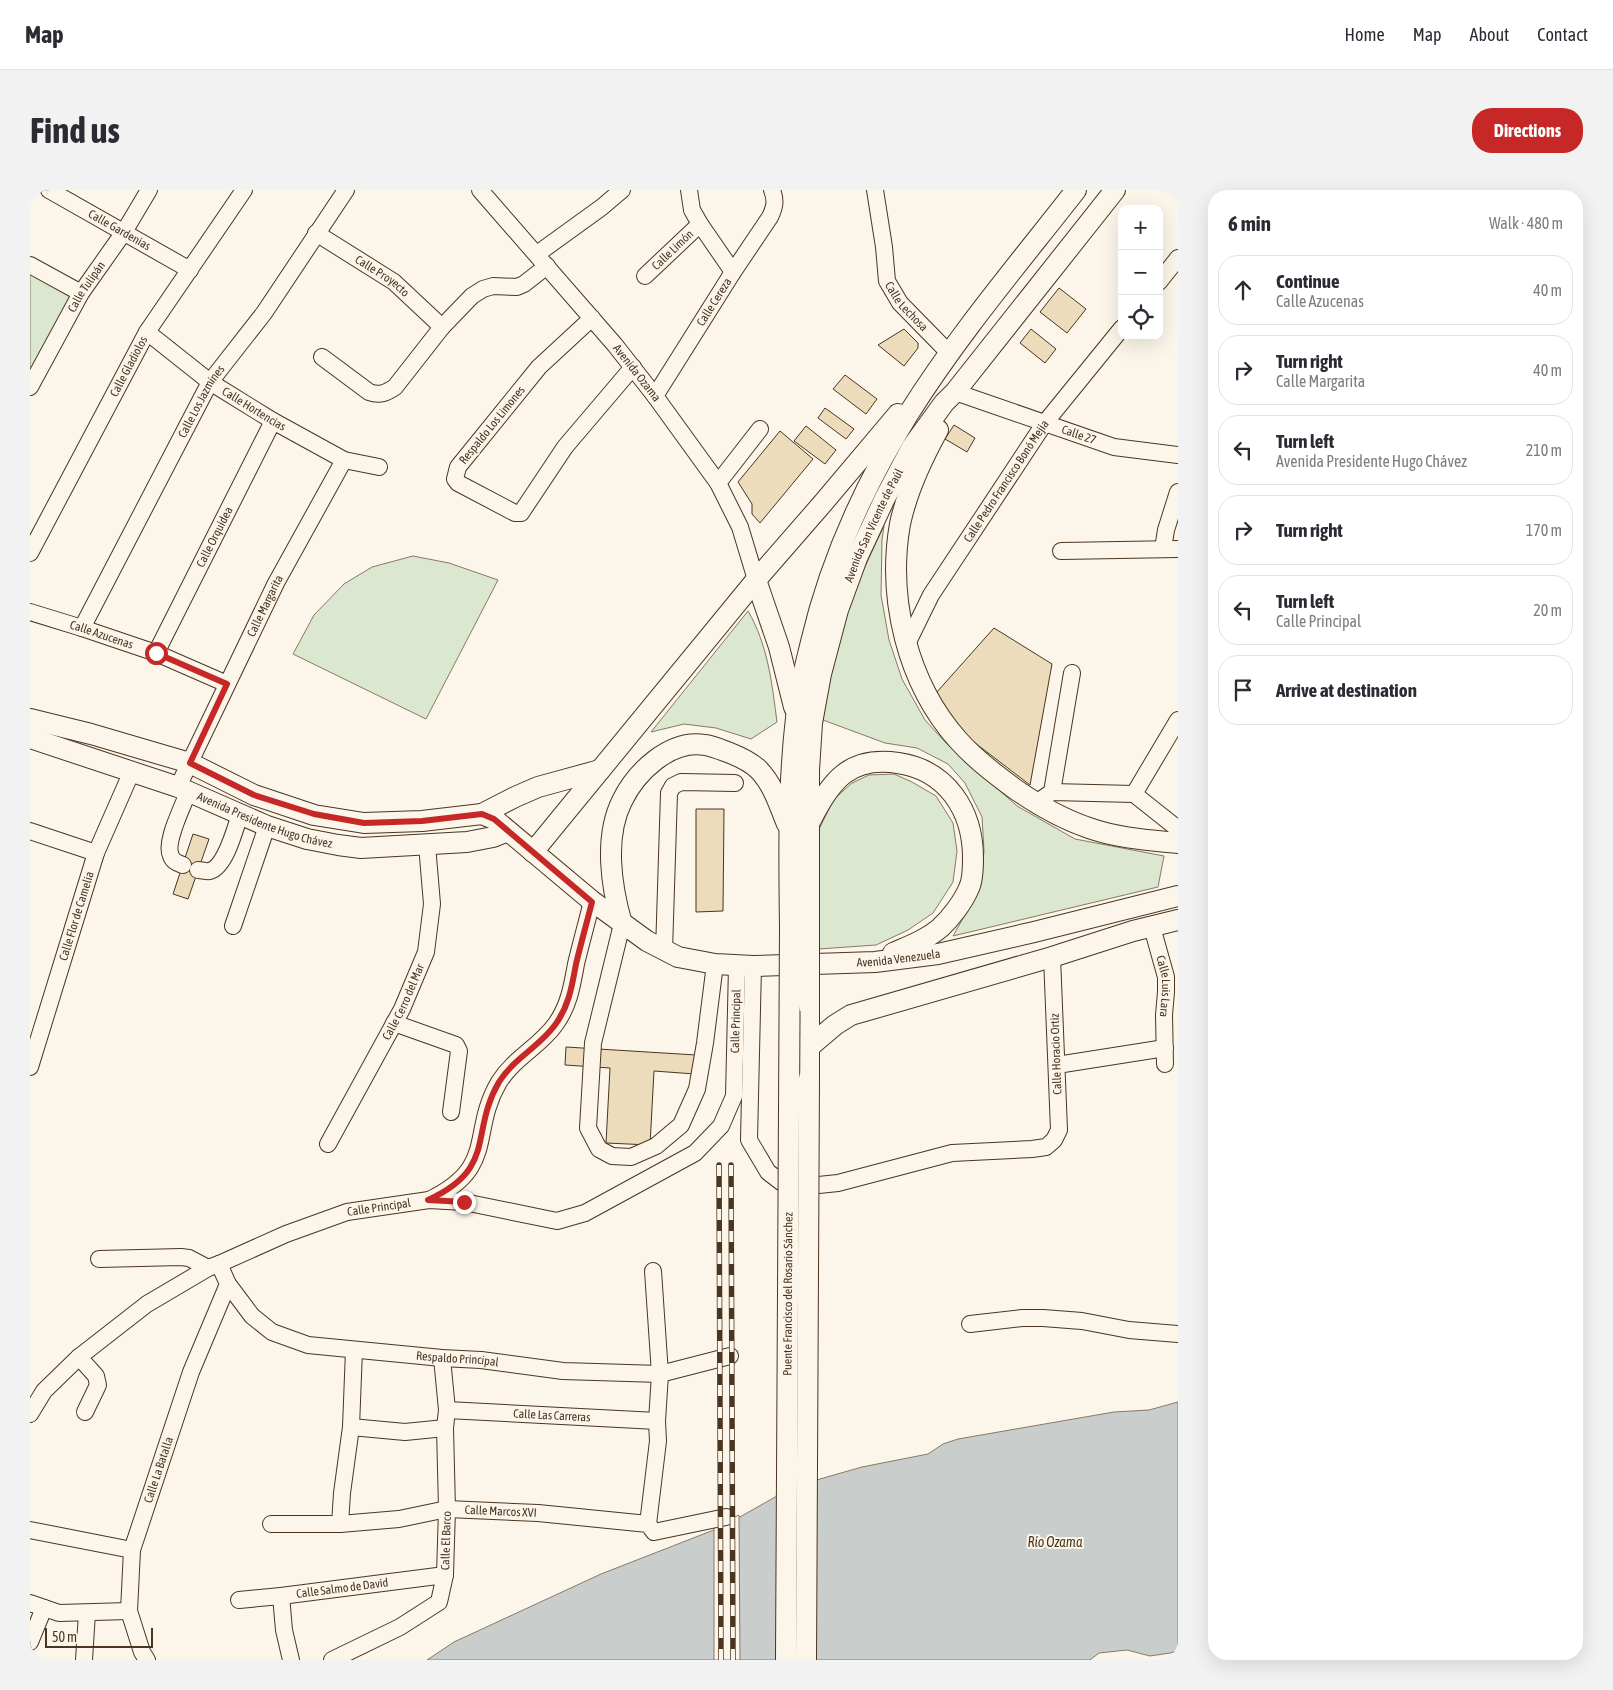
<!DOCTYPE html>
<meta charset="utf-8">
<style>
:root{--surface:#fff;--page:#f2f2f3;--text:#2b2b33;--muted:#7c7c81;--line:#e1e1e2;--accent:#c62828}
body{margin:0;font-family:"Asap Condensed",sans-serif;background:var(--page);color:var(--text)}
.controls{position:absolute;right:15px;top:15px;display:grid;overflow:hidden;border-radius:10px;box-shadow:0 5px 20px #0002}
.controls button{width:45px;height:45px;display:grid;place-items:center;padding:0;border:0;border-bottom:1px solid var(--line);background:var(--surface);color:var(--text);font:25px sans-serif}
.scale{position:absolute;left:15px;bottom:12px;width:108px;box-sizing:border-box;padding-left:5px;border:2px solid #4a3520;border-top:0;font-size:14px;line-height:18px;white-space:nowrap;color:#4a3520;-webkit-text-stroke:4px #fbf6e9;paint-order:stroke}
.stop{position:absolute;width:15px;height:15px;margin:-11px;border:4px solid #c62828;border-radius:50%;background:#fff}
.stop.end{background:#c62828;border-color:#fff;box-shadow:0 1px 5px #0008}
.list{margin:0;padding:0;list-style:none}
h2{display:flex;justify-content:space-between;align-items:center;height:65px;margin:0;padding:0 20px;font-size:21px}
h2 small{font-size:16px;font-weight:400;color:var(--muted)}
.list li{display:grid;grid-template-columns:32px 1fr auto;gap:15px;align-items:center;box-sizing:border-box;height:70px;margin:0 10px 10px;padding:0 10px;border:1px solid var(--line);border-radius:20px}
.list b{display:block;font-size:19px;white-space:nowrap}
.list p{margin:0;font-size:16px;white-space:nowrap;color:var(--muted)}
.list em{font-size:16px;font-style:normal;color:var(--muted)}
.icon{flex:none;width:28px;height:28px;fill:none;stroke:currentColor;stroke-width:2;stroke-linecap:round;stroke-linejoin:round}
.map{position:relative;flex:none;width:1148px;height:1470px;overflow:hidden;border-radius:20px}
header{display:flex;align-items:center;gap:30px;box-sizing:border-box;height:70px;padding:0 25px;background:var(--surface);border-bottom:1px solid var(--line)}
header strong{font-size:24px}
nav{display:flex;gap:28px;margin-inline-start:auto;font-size:18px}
.intro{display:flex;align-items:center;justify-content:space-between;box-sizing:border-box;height:120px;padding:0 30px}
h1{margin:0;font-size:35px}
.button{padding:12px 22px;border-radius:20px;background:var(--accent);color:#fff;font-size:18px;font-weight:700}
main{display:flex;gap:30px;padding:0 30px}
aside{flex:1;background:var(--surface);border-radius:20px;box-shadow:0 5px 20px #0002}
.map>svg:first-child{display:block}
.green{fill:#dce7d0;stroke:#887966}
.water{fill:#c9cecd;stroke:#887966}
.pier{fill:#fbf6e9;stroke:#887966}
.building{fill:#ecdcbc;stroke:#4a3520}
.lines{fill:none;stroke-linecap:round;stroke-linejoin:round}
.minor-casing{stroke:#4a3520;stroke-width:18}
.major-casing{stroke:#4a3520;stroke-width:22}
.minor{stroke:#fbf6e9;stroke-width:16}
.major{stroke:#fbf6e9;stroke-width:20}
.rail-casing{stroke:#4a3520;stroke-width:5.5}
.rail{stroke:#fbf6e9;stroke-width:4;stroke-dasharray:11;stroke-linecap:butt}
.major-bridge-casing{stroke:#4a3520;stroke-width:22;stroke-linecap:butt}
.major-bridge{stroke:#fbf6e9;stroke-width:20}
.route{stroke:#c62828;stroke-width:6}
.labels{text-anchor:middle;stroke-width:4;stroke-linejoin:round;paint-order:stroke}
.street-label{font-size:12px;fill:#4a3520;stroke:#fbf6e9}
.water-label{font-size:14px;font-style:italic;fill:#4a3520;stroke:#fbf6e9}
</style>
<header>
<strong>Map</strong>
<nav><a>Home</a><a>Map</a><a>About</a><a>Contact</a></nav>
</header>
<div class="intro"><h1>Find us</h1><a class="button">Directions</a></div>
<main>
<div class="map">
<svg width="1148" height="1470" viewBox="0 0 1148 1470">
<rect width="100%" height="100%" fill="#fbf6e9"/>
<path class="green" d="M0 78 47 104 0 190Z
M854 336 852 350 851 405 859 450 872 489 895 530 916 553 987 616 1045 649 1134 666 1128 697 923 746 941 714 951 688 954 661 952 627 935 593 918 574 887 558 855 553 793 530C797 507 799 484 805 462 816 418 834 377 854 336Z
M383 366 419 373 468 390 396 529 263 464 284 425 314 394 342 377Z
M718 421C738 455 742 494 747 532L721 549 686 538 654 534 621 542Z
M864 584 882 592 906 606 923 633 927 661 923 692 903 723 878 740 846 755 789 759V639L804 609 822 593 839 585Z"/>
<path class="water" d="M1148 1212V1461L1140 1463 1120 1466 1097 1460 1069 1463 1060 1470H397L424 1452 571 1384 694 1336 747 1306 776 1293 832 1277 898 1264 913 1254 928 1249 1084 1222 1119 1220Z"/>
<path class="pier" d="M709 1325 710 1470H684V1337Z"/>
<path class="building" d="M1029 98 1056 119 1037 143 1010 122Z
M874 139 888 153V158L874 176 848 155Z
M1001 139 1026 159 1015 173 990 153Z
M815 185 847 209 836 224 803 199Z
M795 218 824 239 816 249 788 228Z
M924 235 945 248 937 262 915 249Z
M776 236 806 260 795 274 764 251Z
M750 241 783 269 730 333 722 324V314L708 292Z
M964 438 1022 474 1000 595 932 543 906 503Z
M666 619H694L693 721 666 722Z
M163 644 179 649 158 709 143 704Z
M536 857 666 865 665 884 624 881 620 955 576 953 580 878 535 875Z"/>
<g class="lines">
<defs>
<g id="minor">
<path id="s1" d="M19 0 160 80"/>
<path id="s2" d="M450 0 585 155 625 206 688 293 710 337 726 390"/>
<path d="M659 0 662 20 670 34 703 82"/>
<path id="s3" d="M845 0 854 57 857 91 870 113 919 163"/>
<path id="s4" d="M286 43 364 92 412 137"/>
<path d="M507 64 572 17 592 0"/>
<path d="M0 75 51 103"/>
<path id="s5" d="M615 86 670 34"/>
<path d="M1129 92 1148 68"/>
<path d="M562 128 509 177 428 277 425 289 428 293 485 323H491L535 257 603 177"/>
<path id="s6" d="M117 142 180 192 243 231 314 270 349 277"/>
<path d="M292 167 339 202C350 206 356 203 365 197L412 137 442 106 453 99 463 96 487 97 494 94 517 76"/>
<path id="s7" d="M0 197 51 103 94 42 119 0"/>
<path id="s8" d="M925 202 1084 257 1148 265"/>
<path id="s9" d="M625 206 703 82 740 27C745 17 746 10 742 0"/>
<path d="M688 293 730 239"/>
<path d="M1133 359 1136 340 1148 302"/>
<path d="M1031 361 1148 359"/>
<path id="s10" d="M0 363 117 142 214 0"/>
<path id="s11" d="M0 422 52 438 126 463 197 494"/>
<path id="s12" d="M52 438 180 192 234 123 316 0"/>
<path id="s13" d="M877 454 901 405 1014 234 1092 138"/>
<path id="s14" d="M126 463 243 231"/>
<path id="s15" d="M148 597 246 393 314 270"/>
<path d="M1022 602 1042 483"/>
<path d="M1104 604 1148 639"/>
<path d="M1006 613 1022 602 1104 604 1148 530"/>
<path d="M0 641 66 663"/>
<path d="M153 675C148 673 143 672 141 666 134 652 153 617 158 602"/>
<path d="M168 680C172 680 177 682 180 681 196 676 205 639 210 624"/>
<path d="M592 734 563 853 558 938 569 959 582 966 601 967 626 956 651 935 667 899 675 853 685 774"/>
<path d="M203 736 237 636"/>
<path id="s16" d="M1122 737 1136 787V802L1134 825 1135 874"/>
<path d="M634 761 639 603 643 596 651 592 705 593"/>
<path d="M723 776 719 950 738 982 751 992 779 996 808 993 922 963 1002 959 1016 957 1024 950 1029 940 1022 767"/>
<path d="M364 833 426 855 429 861 421 922"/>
<path d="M1027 875 1135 858"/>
<path id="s17" d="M0 877 66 663 102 581"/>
<path id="s18" d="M298 954 372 819 396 762 402 714 397 655"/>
<path d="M399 1010C468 977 439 943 469 892 484 868 509 857 525 835 539 816 542 796 546 774 551 753 557 732 562 711"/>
<path d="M69 1069 151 1067 159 1068 178 1078"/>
<path id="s19" d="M189 1074 198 1094 222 1126 242 1142 278 1155 412 1168 451 1170 533 1181 630 1184 700 1166"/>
<path d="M940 1134 992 1128H1013L1052 1131 1099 1140 1148 1144"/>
<path d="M49 1167 66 1186 68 1195 55 1222"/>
<path id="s20" d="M417 1220 627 1231"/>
<path id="s21" d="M0 1224 14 1201 49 1167 117 1114 178 1078 189 1074 256 1044 317 1022 399 1010 434 1012 527 1031 555 1023 665 963 691 936 704 906 707 776"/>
<path d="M321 1237 375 1242 415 1238"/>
<path id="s22" d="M241 1334H310L369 1329 417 1319 508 1323 618 1334 624 1342 696 1327"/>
<path d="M310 1334 312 1303 321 1237 324 1160"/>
<path d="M618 1334 628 1251 627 1231 630 1184 623 1081"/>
<path d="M0 1340 102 1360"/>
<path d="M251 1406 254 1440 261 1470"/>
<path id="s23" d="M209 1410 251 1406 415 1385"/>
<path d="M0 1413 29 1423 99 1421"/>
<path d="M0 1452 14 1418"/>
<path d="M54 1470 57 1423"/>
<path id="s24" d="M117 1470 112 1462 99 1421 102 1360 161 1182 198 1094"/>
<path id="s25" d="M302 1470 370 1437 409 1412 415 1385 417 1319 415 1238 417 1220 412 1168"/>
</g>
<g id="major">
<path d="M908 240C892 269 877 301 870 334 857 408 877 493 928 550 945 569 965 584 985 599 1008 615 1032 629 1059 638 1087 648 1118 650 1148 653"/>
<path d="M726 390 749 457 764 517"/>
<path id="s26" d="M0 529 61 544 160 573 224 605 284 625 334 633 392 631 452 624 464 629 562 711 617 751 648 767 685 774 723 776 845 772 908 764 1004 742 1148 706"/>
<path id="s27" d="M0 548 148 597 237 636 277 649 308 655 331 658 437 652 463 647 478 641"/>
<path d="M452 624 485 607 508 597 570 580"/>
<path d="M781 630C801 590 820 566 868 573 917 580 943 621 943 668 943 677 943 690 939 698 933 712 921 728 910 738 896 750 879 756 863 763"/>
<path d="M503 662 726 390 793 313 868 224"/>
<path d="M592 734C581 696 574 647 592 611 606 582 640 549 675 555 683 556 692 560 700 563 710 567 722 573 729 580 744 596 749 615 757 634"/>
<path d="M760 737C759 667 758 597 766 528 768 502 775 477 781 452 800 371 835 294 879 223 928 145 989 73 1046 0"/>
<path id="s28" d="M779 740V580L782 533 791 484 808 420 827 368 855 308 882 257 914 213 925 202 1085 0"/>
<path d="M779 857 805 835 821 825 1022 767 1103 741 1148 730"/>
<path d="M779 888V816"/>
</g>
</defs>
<use href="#minor" class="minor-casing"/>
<use href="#major" class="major-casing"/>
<use href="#minor" class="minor"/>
<use href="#major" class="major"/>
<defs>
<path id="rail" d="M689 975 691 1470
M701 975 703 1470"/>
</defs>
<use href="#rail" class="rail-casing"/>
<use href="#rail" class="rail"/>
<defs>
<g id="major-bridge">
<path d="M779 740V816"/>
<path id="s29" d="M756 1470 760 737"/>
<path d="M776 1470 779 888"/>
</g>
</defs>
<use href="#major-bridge" class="major-bridge-casing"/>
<use href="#major-bridge" class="major-bridge"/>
</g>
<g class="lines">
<path class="route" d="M126 463 197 494 160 573 224 605 284 624 334 633 392 631 452 624 464 629 562 712C557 732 551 753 546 774 542 796 539 816 525 835 509 857 484 868 469 892 439 943 468 978 398 1010L434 1012"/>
</g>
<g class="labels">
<g class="street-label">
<text dy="4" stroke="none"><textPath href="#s1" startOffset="81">Calle Gardenias</textPath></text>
<text dy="4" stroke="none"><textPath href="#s5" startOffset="38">Calle Limón</textPath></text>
<text dy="4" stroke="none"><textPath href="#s4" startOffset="79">Calle Proyecto</textPath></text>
<text dy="4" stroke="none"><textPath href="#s7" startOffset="115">Calle Tulipán</textPath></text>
<text dy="4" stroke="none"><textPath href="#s9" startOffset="111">Calle Cereza</textPath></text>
<text dy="4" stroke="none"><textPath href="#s3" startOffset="124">Calle Lechosa</textPath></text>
<text dy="4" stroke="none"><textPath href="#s10" startOffset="211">Calle Gladiolos</textPath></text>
<text dy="4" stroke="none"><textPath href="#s2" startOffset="241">Avenida Ozama</textPath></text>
<text dy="4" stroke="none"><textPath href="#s12" startOffset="256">Calle Los Jazmines</textPath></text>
<text dy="4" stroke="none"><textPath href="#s6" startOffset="132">Calle Hortencias</textPath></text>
<text transform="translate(462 235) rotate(-51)" y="4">Respaldo Los Limones</text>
<text dy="4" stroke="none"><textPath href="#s8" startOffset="131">Calle 27</textPath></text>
<text dy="4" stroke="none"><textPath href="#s13" startOffset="191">Calle Pedro Francisco Bonó Mejía</textPath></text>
<text dy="4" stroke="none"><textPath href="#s28" startOffset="415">Avenida San Vicente de Paúl</textPath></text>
<text dy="4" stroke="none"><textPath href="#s14" startOffset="130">Calle Orquídea</textPath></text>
<text dy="4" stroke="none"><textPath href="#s15" startOffset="201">Calle Margarita</textPath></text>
<text dy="4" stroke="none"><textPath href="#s11" startOffset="75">Calle Azucenas</textPath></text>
<text dy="4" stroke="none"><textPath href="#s27" startOffset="249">Avenida Presidente Hugo Chávez</textPath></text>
<text dy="4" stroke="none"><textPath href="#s17" startOffset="158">Calle Flor de Camelia</textPath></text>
<text dy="4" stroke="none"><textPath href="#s26" startOffset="935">Avenida Venezuela</textPath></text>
<text dy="4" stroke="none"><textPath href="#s16" startOffset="61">Calle Luis Lara</textPath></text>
<text dy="4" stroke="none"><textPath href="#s18" startOffset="161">Calle Cerro del Mar</textPath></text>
<text dy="4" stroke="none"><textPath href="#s21" startOffset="895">Calle Principal</textPath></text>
<text transform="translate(1026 864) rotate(-92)" y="4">Calle Horacio Ortiz</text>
<text dy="4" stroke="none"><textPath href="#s21" startOffset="415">Calle Principal</textPath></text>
<text dy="4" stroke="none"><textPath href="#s29" startOffset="366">Puente Francisco del Rosario Sánchez</textPath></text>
<text dy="4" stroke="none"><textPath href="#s19" startOffset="276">Respaldo Principal</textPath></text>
<text dy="4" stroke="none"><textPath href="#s20" startOffset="105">Calle Las Carreras</textPath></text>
<text dy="4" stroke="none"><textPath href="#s24" startOffset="198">Calle La Batalla</textPath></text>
<text dy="4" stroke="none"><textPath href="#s22" startOffset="231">Calle Marcos XVI</textPath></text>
<text dy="4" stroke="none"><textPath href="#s25" startOffset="184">Calle El Barco</textPath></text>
<text dy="4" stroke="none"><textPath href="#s23" startOffset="104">Calle Salmo de David</textPath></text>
</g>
<g class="water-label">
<text x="1025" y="1357">Río Ozama</text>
</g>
</g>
</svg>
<div class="controls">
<button>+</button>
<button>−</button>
<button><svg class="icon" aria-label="locate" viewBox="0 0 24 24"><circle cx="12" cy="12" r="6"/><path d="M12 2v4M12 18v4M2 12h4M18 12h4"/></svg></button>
</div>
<div class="scale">50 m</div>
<div class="stop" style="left:126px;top:463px"></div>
<div class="stop end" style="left:434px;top:1012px"></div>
</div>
<aside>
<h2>6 min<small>Walk · 480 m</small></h2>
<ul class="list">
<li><svg class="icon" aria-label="ahead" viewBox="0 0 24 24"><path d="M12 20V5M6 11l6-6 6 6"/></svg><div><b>Continue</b><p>Calle Azucenas</p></div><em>40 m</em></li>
<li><svg class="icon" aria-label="right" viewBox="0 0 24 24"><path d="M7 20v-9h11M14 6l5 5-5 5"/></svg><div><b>Turn right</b><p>Calle Margarita</p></div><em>40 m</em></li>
<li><svg class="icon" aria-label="left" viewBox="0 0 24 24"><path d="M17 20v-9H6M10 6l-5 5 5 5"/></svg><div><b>Turn left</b><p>Avenida Presidente Hugo Chávez</p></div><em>210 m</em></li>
<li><svg class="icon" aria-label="right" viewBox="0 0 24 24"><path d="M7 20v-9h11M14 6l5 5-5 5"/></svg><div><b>Turn right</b></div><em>170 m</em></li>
<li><svg class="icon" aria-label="left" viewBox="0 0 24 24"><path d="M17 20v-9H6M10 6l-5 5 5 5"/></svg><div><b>Turn left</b><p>Calle Principal</p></div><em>20 m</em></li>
<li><svg class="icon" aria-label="arrive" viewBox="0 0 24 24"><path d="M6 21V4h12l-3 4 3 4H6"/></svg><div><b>Arrive at destination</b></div></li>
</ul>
</aside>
</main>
